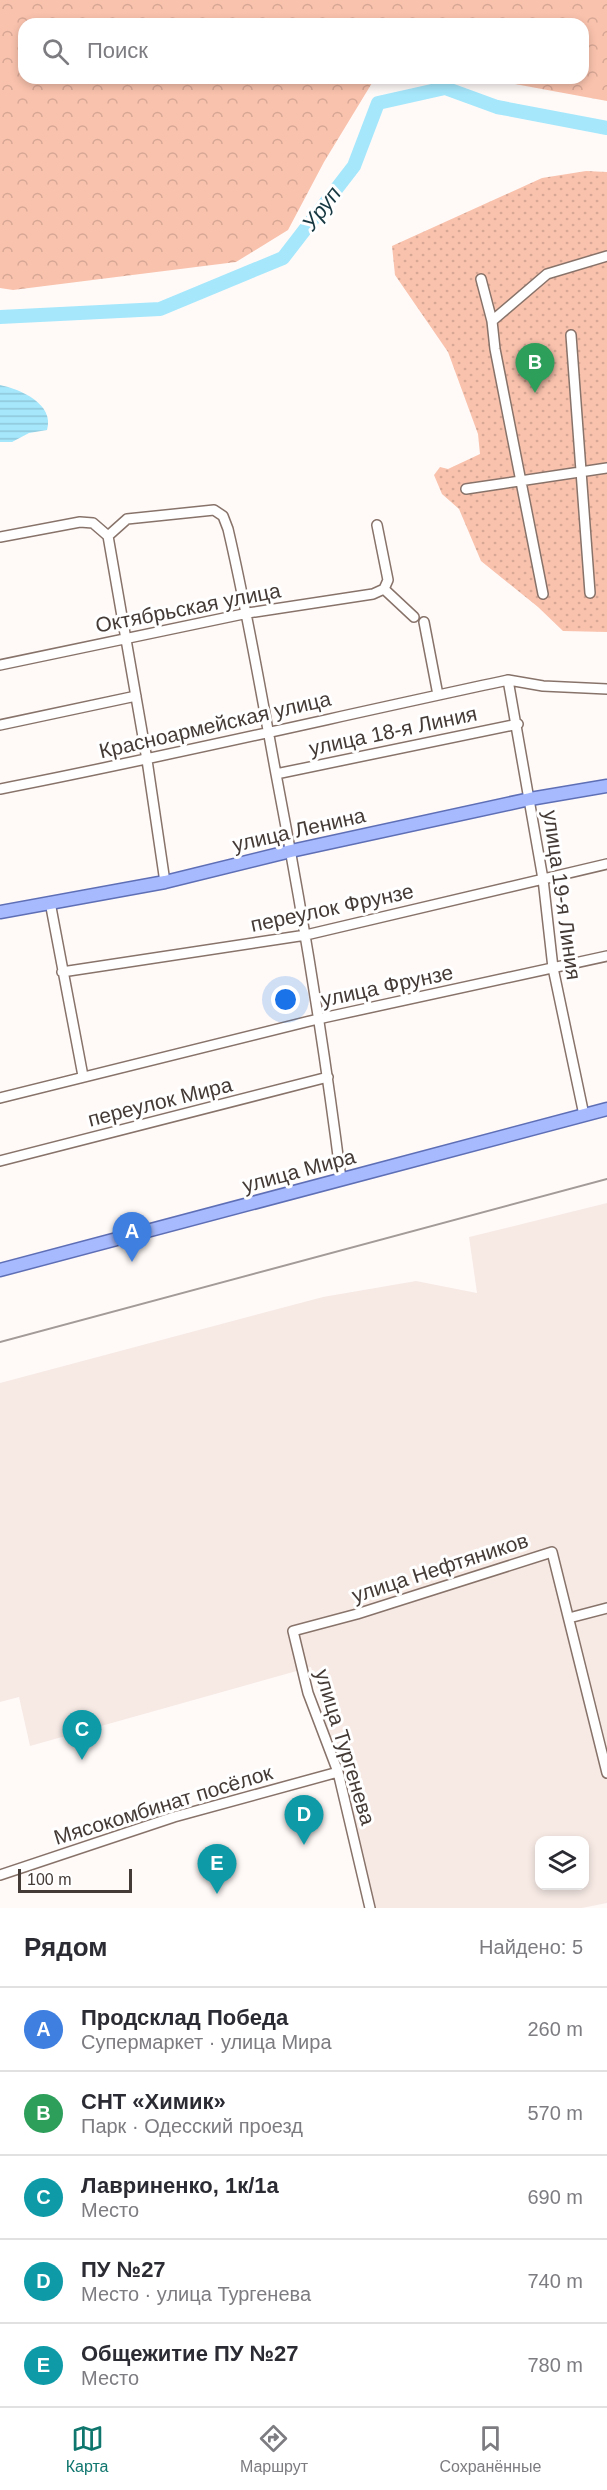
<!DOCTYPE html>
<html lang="ru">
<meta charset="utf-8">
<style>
:root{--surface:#fff;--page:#f7f7f7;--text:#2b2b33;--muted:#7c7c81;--line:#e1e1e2;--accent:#0f766e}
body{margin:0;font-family:Helvetica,sans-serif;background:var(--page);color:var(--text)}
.controls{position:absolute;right:18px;bottom:18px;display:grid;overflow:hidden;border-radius:12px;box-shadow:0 3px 9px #0003}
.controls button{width:54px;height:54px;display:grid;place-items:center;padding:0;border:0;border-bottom:2px solid var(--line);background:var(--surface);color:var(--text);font:30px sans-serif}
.scale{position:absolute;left:18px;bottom:15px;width:114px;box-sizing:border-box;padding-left:6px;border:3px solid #443a36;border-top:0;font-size:16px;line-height:21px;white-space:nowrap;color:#443a36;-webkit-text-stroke:4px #fff;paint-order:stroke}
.you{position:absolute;left:286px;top:1000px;width:21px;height:21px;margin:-15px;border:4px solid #fff;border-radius:50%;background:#1a73e8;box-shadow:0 0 0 9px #1a73e833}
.badge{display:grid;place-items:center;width:39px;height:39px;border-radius:50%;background:var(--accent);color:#fff;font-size:20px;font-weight:700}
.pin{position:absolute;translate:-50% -50px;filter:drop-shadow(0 2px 3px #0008)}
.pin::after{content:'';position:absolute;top:32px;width:21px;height:18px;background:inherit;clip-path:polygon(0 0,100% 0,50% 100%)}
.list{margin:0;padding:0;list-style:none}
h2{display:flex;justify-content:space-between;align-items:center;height:78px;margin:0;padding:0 24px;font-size:26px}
h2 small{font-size:20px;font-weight:400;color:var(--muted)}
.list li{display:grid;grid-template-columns:39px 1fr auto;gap:18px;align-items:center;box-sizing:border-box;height:84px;padding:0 24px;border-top:2px solid var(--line)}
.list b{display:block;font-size:22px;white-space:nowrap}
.list p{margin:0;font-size:20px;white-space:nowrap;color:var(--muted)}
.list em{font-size:20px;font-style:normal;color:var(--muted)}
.icon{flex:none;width:33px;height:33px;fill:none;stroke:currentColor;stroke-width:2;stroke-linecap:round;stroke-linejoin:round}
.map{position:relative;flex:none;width:607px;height:1908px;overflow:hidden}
.search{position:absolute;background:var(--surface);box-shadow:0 3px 9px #0003;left:18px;right:18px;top:18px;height:66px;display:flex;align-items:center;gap:15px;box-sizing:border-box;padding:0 21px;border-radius:18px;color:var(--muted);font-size:22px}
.sheet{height:498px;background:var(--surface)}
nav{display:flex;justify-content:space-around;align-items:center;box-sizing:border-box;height:84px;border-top:2px solid var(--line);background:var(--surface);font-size:16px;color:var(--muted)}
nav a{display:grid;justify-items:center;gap:3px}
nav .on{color:var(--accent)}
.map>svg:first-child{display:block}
.built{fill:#f7eae5;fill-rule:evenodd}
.forest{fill:url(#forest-crowns)}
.park{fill:url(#park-dots)}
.water{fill:url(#water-rules)}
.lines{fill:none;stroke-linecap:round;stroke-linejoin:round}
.river{stroke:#a6e7fc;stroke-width:14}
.minor-casing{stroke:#88736a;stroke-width:12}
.major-casing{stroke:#5f6fb6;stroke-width:15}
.minor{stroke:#fff;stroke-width:9}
.major{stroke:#a7bafd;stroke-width:12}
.rail{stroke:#a39b98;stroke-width:2}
.labels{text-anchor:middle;stroke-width:6;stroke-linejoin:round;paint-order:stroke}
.street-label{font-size:21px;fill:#443a36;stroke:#fff}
.water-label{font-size:22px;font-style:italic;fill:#183841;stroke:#fff}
</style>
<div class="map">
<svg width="607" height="1908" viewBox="0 0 607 1908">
<defs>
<pattern id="forest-crowns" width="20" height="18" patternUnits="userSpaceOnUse" patternTransform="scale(1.5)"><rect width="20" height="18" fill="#f9c2ad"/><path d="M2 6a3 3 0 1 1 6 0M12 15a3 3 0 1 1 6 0" fill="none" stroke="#d7a795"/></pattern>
<pattern id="park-dots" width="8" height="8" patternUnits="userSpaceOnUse" patternTransform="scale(1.5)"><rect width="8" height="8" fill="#f9c2ad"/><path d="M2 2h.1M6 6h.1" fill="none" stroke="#d7a795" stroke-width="1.8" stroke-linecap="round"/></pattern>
<pattern id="water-rules" width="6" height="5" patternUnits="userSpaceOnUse" patternTransform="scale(1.5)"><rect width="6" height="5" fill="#a6e7fc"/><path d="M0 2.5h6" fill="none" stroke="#90c7d9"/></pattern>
</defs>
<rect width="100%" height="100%" fill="#fffaf8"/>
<path class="built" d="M607 1203V1903L582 1908H376L311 1667 30 1746 19 1697 0 1702V1383L323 1297 416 1281 477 1293 469 1237ZM540 1840H584V1886H540Z"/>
<path class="forest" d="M0 0H607V101L482 78H583V24H24V78H462L372 83 324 162 288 230 236 262 13 290 0 288Z"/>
<path class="park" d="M586 171 607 172V632L563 631 538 607 481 561 459 509 442 494 434 475 440 467 448 469 480 454 478 434 448 352 395 275 392 246 542 178Z"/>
<path class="water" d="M0 385C20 389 55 404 47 430L29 433 12 442H0Z"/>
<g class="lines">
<path class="river" d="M0 317 160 309 283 258 354 166 378 103 445 88 497 107 607 128"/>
<defs>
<path id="minor" d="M481 279 492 321 495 349 543 594
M492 321 547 274 607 256
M571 335 590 593
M466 489 607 468
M108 536 147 760 165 882
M0 537 80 522 93 523 108 536 127 519 214 510 223 516 228 529C247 610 261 692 276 774 302 909 324 1044 341 1179
M384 589 414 617
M424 622 438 695
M0 665 248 613 373 594 384 589 388 580 377 525
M508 680 543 879 553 968 584 1115
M0 725 136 696
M276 774 518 724
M0 789C170 756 339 716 508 680L543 686 607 689
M50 902 83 1076
M62 972 306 935 607 864
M0 1098 318 1019 607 956
M0 1161 328 1077
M569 1618 607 1608
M0 1875 174 1817 338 1772
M370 1908 338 1772 308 1693 293 1631 357 1614 552 1552 607 1773"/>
<path id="major" d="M0 912 165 882 291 851 530 799 607 786
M0 1270 607 1109"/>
</defs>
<use href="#minor" class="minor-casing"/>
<use href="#major" class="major-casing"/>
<use href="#minor" class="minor"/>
<use href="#major" class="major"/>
<path class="rail" d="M0 1342 607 1179"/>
</g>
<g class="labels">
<g class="street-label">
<text transform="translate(188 608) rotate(-11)" y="7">Октябрьская улица</text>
<text transform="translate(215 725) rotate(-13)" y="7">Красноармейская улица</text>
<text transform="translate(393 731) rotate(-12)" y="7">улица 18-я Линия</text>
<text transform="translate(299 830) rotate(-13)" y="7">улица Ленина</text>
<text transform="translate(562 895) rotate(82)" y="7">улица 19-я Линия</text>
<text transform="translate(332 908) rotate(-12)" y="7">переулок Фрунзе</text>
<text transform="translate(387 986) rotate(-12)" y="7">улица Фрунзе</text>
<text transform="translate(160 1102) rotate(-14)" y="7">переулок Мира</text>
<text transform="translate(299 1171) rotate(-15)" y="7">улица Мира</text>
<text transform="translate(440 1568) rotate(-18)" y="7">улица Нефтяников</text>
<text transform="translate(345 1747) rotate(73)" y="7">улица Тургенева</text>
<text transform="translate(163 1805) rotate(-17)" y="7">Мясокомбинат посёлок</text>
</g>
<g class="water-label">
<text transform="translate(321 208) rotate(-53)" y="8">Уруп</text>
</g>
</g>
</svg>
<div class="controls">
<button><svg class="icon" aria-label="layers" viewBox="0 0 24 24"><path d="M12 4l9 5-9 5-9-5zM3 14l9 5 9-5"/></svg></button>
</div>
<div class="scale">100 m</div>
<div class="you"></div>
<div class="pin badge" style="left:132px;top:1262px;background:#3f7fe0">A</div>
<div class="pin badge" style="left:535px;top:393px;background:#2e9e5b">B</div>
<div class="pin badge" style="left:82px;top:1760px;background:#0f9aa8">C</div>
<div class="pin badge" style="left:304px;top:1845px;background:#0f9aa8">D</div>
<div class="pin badge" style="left:217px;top:1894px;background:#0f9aa8">E</div>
<div class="search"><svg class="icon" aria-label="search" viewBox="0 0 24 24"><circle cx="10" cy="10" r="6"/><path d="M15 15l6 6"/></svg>Поиск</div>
</div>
<section class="sheet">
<h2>Рядом<small>Найдено: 5</small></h2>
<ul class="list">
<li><span class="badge" style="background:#3f7fe0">A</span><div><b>Продсклад Победа</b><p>Супермаркет · улица Мира</p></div><em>260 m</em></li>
<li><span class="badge" style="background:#2e9e5b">B</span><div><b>СНТ «Химик»</b><p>Парк · Одесский проезд</p></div><em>570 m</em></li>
<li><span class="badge" style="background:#0f9aa8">C</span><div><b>Лавриненко, 1к/1а</b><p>Место</p></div><em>690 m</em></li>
<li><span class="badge" style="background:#0f9aa8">D</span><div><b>ПУ №27</b><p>Место · улица Тургенева</p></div><em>740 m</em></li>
<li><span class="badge" style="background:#0f9aa8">E</span><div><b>Общежитие ПУ №27</b><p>Место</p></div><em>780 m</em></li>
</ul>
</section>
<nav>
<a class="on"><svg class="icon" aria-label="map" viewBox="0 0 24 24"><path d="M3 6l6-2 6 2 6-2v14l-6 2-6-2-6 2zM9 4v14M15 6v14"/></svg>Карта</a>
<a><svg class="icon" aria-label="directions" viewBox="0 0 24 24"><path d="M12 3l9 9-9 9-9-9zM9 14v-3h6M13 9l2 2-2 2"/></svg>Маршрут</a>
<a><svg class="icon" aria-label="saved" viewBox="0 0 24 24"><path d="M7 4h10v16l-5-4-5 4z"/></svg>Сохранённые</a>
</nav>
